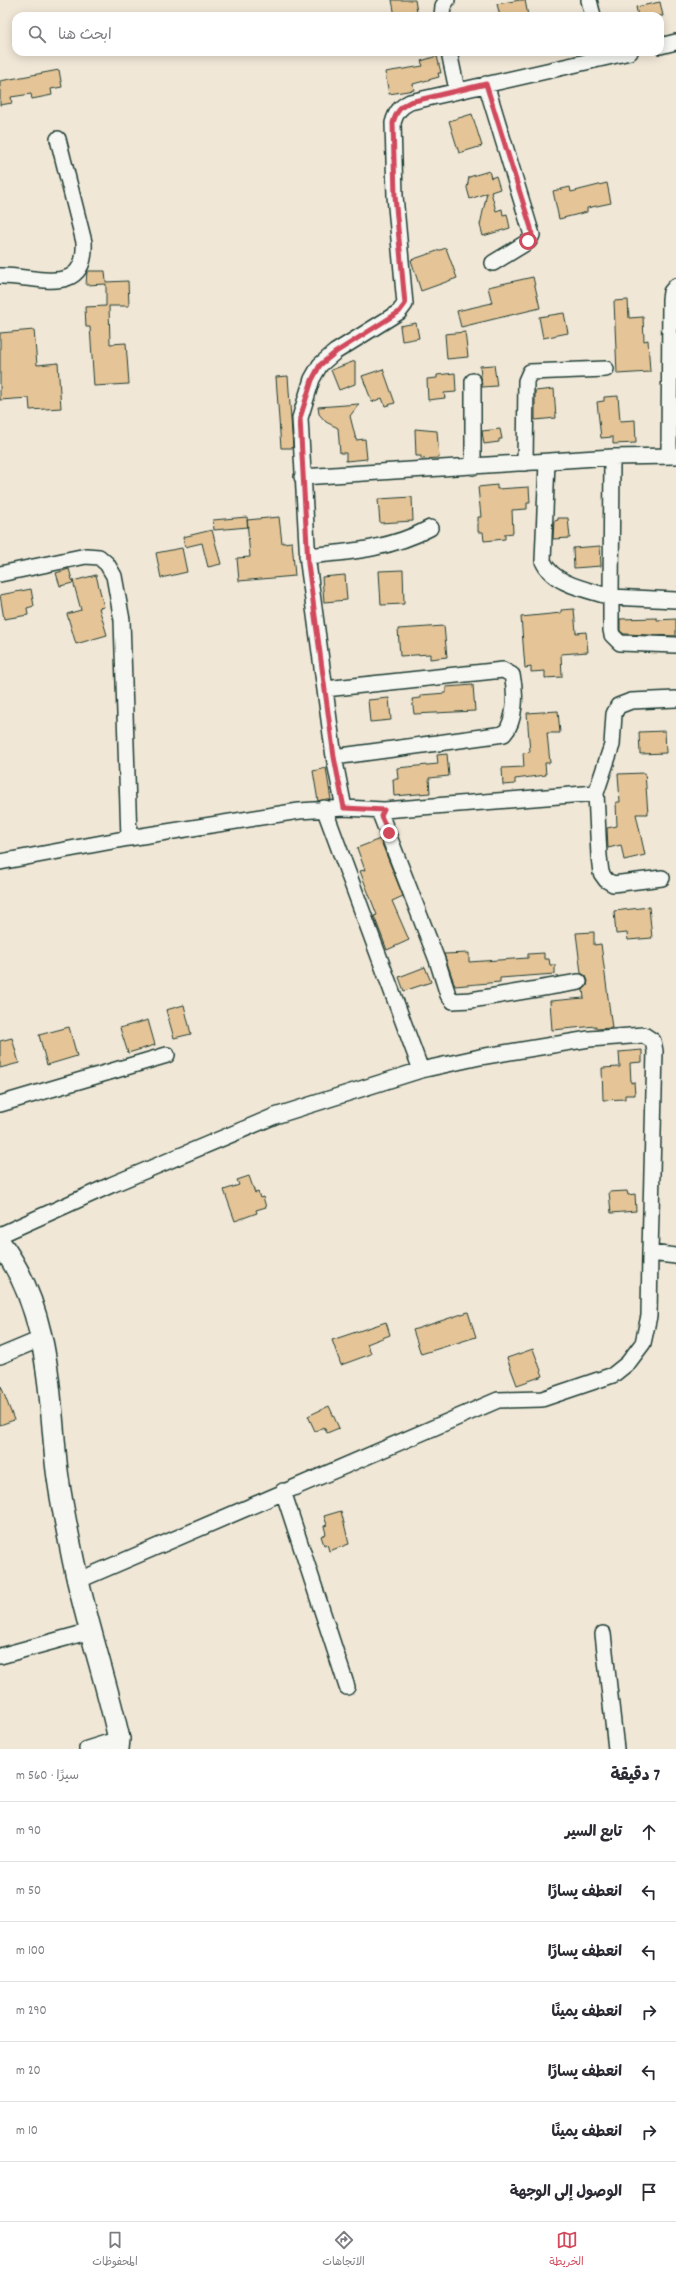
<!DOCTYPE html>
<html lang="ar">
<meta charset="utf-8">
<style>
:root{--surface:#fff;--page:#f2f2f3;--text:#2b2b33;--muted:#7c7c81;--line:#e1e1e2;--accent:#d1495b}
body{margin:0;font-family:Dekko,"Playpen Sans Arabic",sans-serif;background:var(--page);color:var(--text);direction:rtl}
.stop{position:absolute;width:12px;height:12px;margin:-9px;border:3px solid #d1495b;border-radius:50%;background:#fff}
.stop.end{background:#d1495b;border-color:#fff;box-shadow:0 1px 4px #0008}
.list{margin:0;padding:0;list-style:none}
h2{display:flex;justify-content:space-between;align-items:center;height:52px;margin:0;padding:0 16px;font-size:17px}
h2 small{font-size:13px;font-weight:400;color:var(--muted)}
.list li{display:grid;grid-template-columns:26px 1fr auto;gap:12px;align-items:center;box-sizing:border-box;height:60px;padding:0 16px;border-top:1px solid var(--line)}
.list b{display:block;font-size:15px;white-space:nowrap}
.list em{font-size:13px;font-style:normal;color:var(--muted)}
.icon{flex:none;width:22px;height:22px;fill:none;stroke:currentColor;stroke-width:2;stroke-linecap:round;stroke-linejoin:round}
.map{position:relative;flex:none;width:676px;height:1749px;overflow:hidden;direction:ltr}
.search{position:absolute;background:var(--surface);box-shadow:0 2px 10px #0003;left:12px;right:12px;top:12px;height:44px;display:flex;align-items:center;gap:10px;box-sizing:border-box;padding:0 14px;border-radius:12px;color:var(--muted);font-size:15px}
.sheet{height:472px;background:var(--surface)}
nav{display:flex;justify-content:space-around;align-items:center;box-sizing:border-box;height:56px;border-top:1px solid var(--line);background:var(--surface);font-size:11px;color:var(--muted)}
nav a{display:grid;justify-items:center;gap:2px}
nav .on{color:var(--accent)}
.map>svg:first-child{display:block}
.building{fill:#e5c597;stroke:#1f3d34}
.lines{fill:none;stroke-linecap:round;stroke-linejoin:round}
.street-casing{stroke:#1f3d34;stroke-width:18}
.secondary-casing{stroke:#1f3d34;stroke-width:24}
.street{stroke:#f6f6f2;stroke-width:15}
.secondary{stroke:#f6f6f2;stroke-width:21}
.route{stroke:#d1495b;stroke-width:5}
</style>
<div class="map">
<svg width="676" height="1749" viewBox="0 0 676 1749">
<rect width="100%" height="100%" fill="#f1e7d7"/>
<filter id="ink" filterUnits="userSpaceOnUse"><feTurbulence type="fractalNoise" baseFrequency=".025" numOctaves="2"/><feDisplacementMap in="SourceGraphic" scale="8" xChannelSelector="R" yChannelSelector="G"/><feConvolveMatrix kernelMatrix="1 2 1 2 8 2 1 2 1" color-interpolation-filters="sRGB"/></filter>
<g filter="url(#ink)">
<path class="building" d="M392 0H415L417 12 395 16Z
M520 0H525L528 16H500L497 4Z
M660 2 663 16H638L636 7Z
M437 56 441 73H438L439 77 413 84 414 90 389 94 385 72 423 66 421 61Z
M59 70 62 87 51 89 52 95 32 99 31 94 11 97 12 103 0 105V81Z
M472 114 482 146 459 153 449 121Z
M489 171 491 178 496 176 500 189 491 192 496 211 502 209 503 215 507 214 510 228 483 236 480 225 487 193 470 199 467 188 469 177Z
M607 183 611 203 587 208V212L559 219 553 191 570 187 571 192Z
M446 248 457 278 421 291 411 260Z
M87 271H105L106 282 128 281 129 306H109L110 344 126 343 129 384 94 386 90 327H86L85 307 106 306V284L86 285Z
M533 277 540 308 461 327 457 311 492 303 488 287Z
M628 300 629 318 643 317 644 341 648 340 650 372 617 374 614 301Z
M564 313 568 333 543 338 539 317Z
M416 323 419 338 402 341 400 326Z
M34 330 37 365 58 363 61 408 30 410 29 398 0 400V333Z
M465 332 468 357 447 359 445 334Z
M355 361V384L339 390 331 370Z
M494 365 497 386 482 387 480 366Z
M383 369 395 403 385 406 382 398 372 402 362 376Z
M455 373 456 392 444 393 445 398 428 400 427 379 437 378V375Z
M288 376 293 448H281L276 377Z
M554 389 556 418 535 420V391Z
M618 396 620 421 635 420 636 443 613 444V437L601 438 597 402 604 401V397Z
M359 404 350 416 356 440 365 439 367 459 346 461V453H340L338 428 326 422 319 414 318 407Z
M415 429 437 431 439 458 421 459V456H416Z
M500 429 502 439H499V442L484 444 482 431Z
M497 485V489L529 487 530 503H527V509L512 510 513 533 505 534V539L484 541 483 532H478V517H481L478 487Z
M412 497 413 521 380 523 378 499Z
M247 517 248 527 214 530 213 520Z
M279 517 282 543 292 542 295 576 239 581 237 558 250 557 247 520Z
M558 518H568L570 538 553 539 554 521 558 520Z
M212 530 221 564 208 567 202 543 185 547 183 537Z
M600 546 601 566 574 568 573 548Z
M182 548 187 572 161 578 156 553Z
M69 569 73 583 60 586 56 573Z
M403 570 404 604 381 605 379 571Z
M96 575 104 607 99 608 107 635 76 644 67 614 81 610 73 581Z
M345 575 347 600 324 602 322 577Z
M31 589 34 606 27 608 28 615 4 619 0 595Z
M574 609 576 633 586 632 588 652 561 654 562 677 545 678V671L531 672V667L525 668 521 617 561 613V610Z
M657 618V620L676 619V636L624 634 620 631V619Z
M444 626 447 657 430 659V654L400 656 398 629Z
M473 685 475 711 414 714 412 699 421 698V695L446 693V687Z
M389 698 391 720 370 722 368 700Z
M558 711 560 733H547L550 763H545L546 775 515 779V784L503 785 502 768 524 767 523 753 530 752 527 713Z
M665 731 666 753 640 754 639 732Z
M447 754 449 776 429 778 430 793 394 796 393 779H398L397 768 438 764 437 755Z
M326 768 331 800 318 801 313 771Z
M645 773 648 814H636L645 855 624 860 621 845 608 848 607 828 617 826 616 802H620L618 774Z
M380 839 403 896 392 901 409 940 387 950 374 916 377 915 360 871 365 870 357 848Z
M649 907 652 938 628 940 627 933 616 934 614 911Z
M594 932V945L601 944 612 1028 596 1029V1026L552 1030 550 1001 584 998 583 990 587 986 588 981 586 976 581 973 576 933Z
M469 953V962L528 958V954L544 953V959H549L550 965H555V974L500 978V982L455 986 444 954Z
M425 967 431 982 404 991 399 977Z
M184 1005 191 1034 174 1038 166 1010Z
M148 1020 155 1045 128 1053 120 1028Z
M69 1027 77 1056 47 1065 39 1035Z
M12 1038 19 1063 0 1068V1041Z
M642 1050V1062L630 1063 631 1083 634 1082 635 1095H625V1099L603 1100 602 1068 620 1067 619 1052Z
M249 1176 255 1193 258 1192 260 1198 263 1197 266 1207 256 1210 257 1213 235 1221 224 1190 239 1185 237 1180Z
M627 1191 628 1195 635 1194 636 1211 611 1213 609 1192Z
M468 1312 476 1337 421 1354 413 1330Z
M386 1322 390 1335 367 1344 371 1354 341 1365 332 1340Z
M533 1349 543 1376 517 1385 507 1358Z
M1 1386 14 1420 0 1425V1387Z
M329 1406 339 1428 327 1433 324 1427 315 1431 308 1416Z
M341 1511 349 1544 329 1551 327 1544 324 1545 321 1536 326 1534 324 1526 327 1525 324 1516Z"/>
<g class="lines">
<defs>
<path id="street" d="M589 0 593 16
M442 16 443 6 447 0
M660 46 676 42
M449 52 457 90
M486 84 532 235 529 241 493 263
M0 276C35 275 87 299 84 242L58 139
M669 456 670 299 671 292 676 286
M612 457 611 597 676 600
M547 462 543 561C553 585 589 590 611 597V630L612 635 620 643 676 645
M525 463 526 381 530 372 606 369
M473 467V381
M302 477 612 457 676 456
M307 556C350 552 391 549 430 528
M0 574 86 556 99 557 107 564 114 576 122 620 129 838
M325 689 503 670 512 675C516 691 516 721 504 734L334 757
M596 793 599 856 601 873 606 880 613 884 662 878
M324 808 421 1070
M344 808 384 810 596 793 612 745 614 714 618 706 631 701 676 699
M384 810 381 816 437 960 448 995 453 1001 471 1000 579 982
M0 862 129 838 299 811 344 808 334 757 308 563 300 418 312 379 320 365 335 352 399 312 405 304 395 196 393 123C396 112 400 107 410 102L630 52
M0 1104 167 1055
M0 1235 111 1185 275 1116 421 1070 480 1057 589 1039 644 1035 653 1041 655 1051 650 1253 676 1256
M0 1356 43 1338
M283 1491 347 1687
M77 1581 498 1400 542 1399 613 1375 628 1363 643 1343 649 1316 650 1253
M603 1634 616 1749
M0 1656 91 1631
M87 1749 119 1739"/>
<path id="secondary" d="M0 1243C48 1306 49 1387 56 1462 59 1491 65 1520 71 1549 83 1613 105 1675 119 1739L118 1749"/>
</defs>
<use href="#street" class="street-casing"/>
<use href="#secondary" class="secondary-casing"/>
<use href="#street" class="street"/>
<use href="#secondary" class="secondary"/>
</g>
</g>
<g class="lines" filter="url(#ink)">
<path class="route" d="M389 833 381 816 384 810 344 808 334 757 308 564 300 418 312 380 320 365 336 352 399 312 405 304 395 196 393 123C396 112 400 107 410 102L486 84 531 228 532 235 528 241"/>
</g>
</svg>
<div class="stop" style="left:528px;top:241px"></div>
<div class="stop end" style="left:389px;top:833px"></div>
<div class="search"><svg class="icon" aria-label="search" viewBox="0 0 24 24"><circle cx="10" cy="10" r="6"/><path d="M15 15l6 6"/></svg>ابحث هنا</div>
</div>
<section class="sheet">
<h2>7 دقيقة<small>سيرًا · 560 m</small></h2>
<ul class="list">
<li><svg class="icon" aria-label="ahead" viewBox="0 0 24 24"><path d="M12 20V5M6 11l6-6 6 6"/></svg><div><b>تابع السير</b></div><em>90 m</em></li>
<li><svg class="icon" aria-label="left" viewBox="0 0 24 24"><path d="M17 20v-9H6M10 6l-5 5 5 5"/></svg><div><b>انعطف يسارًا</b></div><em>50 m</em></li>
<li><svg class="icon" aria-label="left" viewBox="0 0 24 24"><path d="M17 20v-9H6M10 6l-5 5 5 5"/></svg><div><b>انعطف يسارًا</b></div><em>100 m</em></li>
<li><svg class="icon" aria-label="right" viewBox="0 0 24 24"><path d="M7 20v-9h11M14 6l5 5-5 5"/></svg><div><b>انعطف يمينًا</b></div><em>290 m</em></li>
<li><svg class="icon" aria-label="left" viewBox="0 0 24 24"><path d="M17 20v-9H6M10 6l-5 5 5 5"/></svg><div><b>انعطف يسارًا</b></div><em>20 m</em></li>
<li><svg class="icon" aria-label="right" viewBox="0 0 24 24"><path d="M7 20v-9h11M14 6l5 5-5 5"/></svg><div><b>انعطف يمينًا</b></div><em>10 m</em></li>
<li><svg class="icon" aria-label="arrive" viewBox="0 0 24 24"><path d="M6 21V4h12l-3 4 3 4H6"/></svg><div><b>الوصول إلى الوجهة</b></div></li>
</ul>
</section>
<nav>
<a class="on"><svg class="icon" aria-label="map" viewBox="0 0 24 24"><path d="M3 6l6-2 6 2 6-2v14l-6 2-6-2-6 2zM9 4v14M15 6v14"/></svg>الخريطة</a>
<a><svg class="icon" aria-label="directions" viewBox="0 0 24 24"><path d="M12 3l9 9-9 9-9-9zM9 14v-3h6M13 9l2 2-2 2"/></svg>الاتجاهات</a>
<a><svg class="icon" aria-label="saved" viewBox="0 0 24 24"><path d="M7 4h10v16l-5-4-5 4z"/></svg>المحفوظات</a>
</nav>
